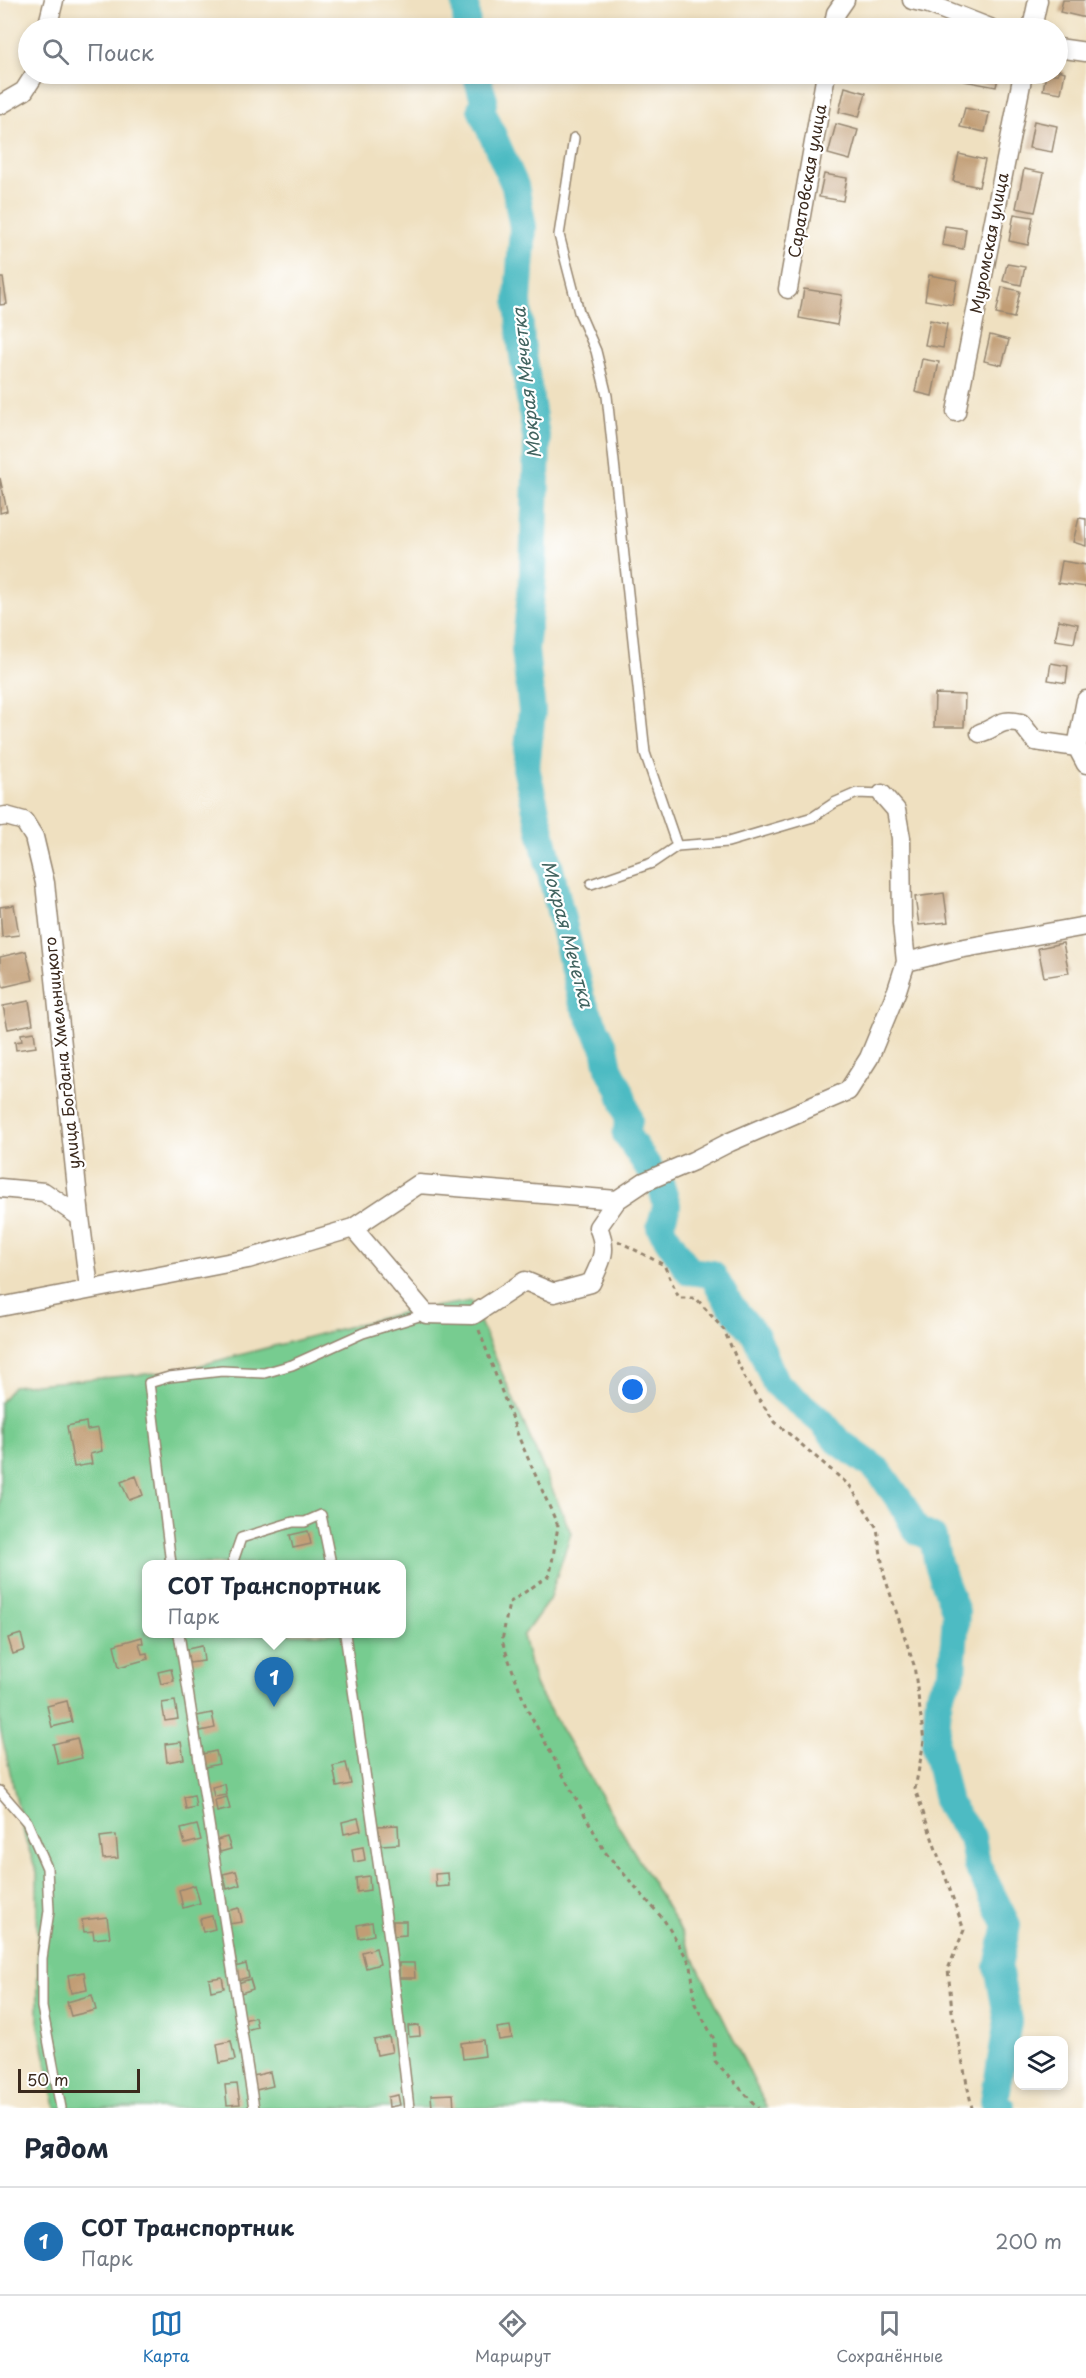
<!DOCTYPE html>
<html lang="ru">
<meta charset="utf-8">
<style>
:root{--surface:#fff;--page:#f2f2f3;--text:#1f2937;--muted:#747a83;--line:#e0e1e3;--accent:#1f6fb2}
body{margin:0;font-family:"Playpen Sans",sans-serif;background:var(--page);color:var(--text)}
.controls{position:absolute;right:18px;bottom:18px;display:grid;overflow:hidden;border-radius:12px;box-shadow:0 3px 9px #0003}
.controls button{width:54px;height:54px;display:grid;place-items:center;padding:0;border:0;border-bottom:2px solid var(--line);background:var(--surface);color:var(--text);font:30px sans-serif}
.scale{position:absolute;left:18px;bottom:15px;width:122px;box-sizing:border-box;padding-left:6px;border:3px solid #3b2a1e;border-top:0;font-size:16px;line-height:21px;white-space:nowrap;color:#3b2a1e;-webkit-text-stroke:4px #fff;paint-order:stroke}
.you{position:absolute;left:633px;top:1390px;width:21px;height:21px;margin:-15px;border:4px solid #fff;border-radius:50%;background:#1a73e8;box-shadow:0 0 0 9px #1a73e833}
.badge{display:grid;place-items:center;width:39px;height:39px;border-radius:50%;background:var(--accent);color:#fff;font-size:20px;font-weight:700}
.pin{position:absolute;translate:-50% -50px;filter:drop-shadow(0 2px 3px #0008)}
.pin::after{content:'';position:absolute;top:32px;width:21px;height:18px;background:inherit;clip-path:polygon(0 0,100% 0,50% 100%)}
.popup{position:absolute;left:142px;top:1560px;width:264px;height:78px;box-sizing:border-box;display:grid;place-content:center;border-radius:12px;background:var(--surface);filter:drop-shadow(0 2px 4px #0005);font-size:20px;white-space:nowrap;color:var(--muted)}
.popup b{font-size:22px;color:var(--text)}
.popup::after{content:'';position:absolute;left:50%;top:100%;margin-left:-12px;border:12px solid transparent;border-top-color:var(--surface)}
.list{margin:0;padding:0;list-style:none}
h2{display:flex;justify-content:space-between;align-items:center;height:78px;margin:0;padding:0 24px;font-size:26px}
h2 small{font-size:20px;font-weight:400;color:var(--muted)}
.list li{display:grid;grid-template-columns:39px 1fr auto;gap:18px;align-items:center;box-sizing:border-box;height:108px;padding:0 24px;border-top:2px solid var(--line)}
.list b{display:block;font-size:22px;white-space:nowrap}
.list p{margin:0;font-size:20px;white-space:nowrap;color:var(--muted)}
.list em{font-size:20px;font-style:normal;color:var(--muted)}
.icon{flex:none;width:33px;height:33px;fill:none;stroke:currentColor;stroke-width:2;stroke-linecap:round;stroke-linejoin:round}
.map{position:relative;flex:none;width:1086px;height:2108px;overflow:hidden}
.search{position:absolute;background:var(--surface);box-shadow:0 3px 9px #0003;left:18px;right:18px;top:18px;height:66px;display:flex;align-items:center;gap:15px;box-sizing:border-box;padding:0 21px;border-radius:33px;color:var(--muted);font-size:22px}
.sheet{height:186px;background:var(--surface)}
nav{display:flex;justify-content:space-around;align-items:center;box-sizing:border-box;height:84px;border-top:2px solid var(--line);background:var(--surface);font-size:16px;color:var(--muted)}
nav a{display:grid;justify-items:center;gap:3px}
nav .on{color:var(--accent)}
.map>svg:first-child{display:block}
.green{fill:#77cc90;stroke:#597b57;stroke-width:1.5;fill-rule:evenodd}
.lines{fill:none;stroke-linecap:round;stroke-linejoin:round}
.river{stroke:#4dbbc3;stroke-width:28}
.building{fill:#c19d74}
.service-casing{stroke:#95856f;stroke-width:12}
.minor-casing{stroke:#95856f;stroke-width:21}
.path{stroke:#95856f;stroke-width:3;stroke-dasharray:4.5 4.5;stroke-linecap:butt}
.service{stroke:#fff;stroke-width:9}
.minor{stroke:#fff;stroke-width:18}
.labels{text-anchor:middle;stroke-width:4.5;stroke-linejoin:round;paint-order:stroke}
.street-label{font-size:16px;fill:#3b2a1e;stroke:#fff}
.water-label{font-size:18px;font-style:italic;fill:#426460;stroke:#fff}
</style>
<div class="map">
<svg width="1086" height="2108" viewBox="0 0 1086 2108">
<rect width="100%" height="100%" fill="#fff"/>
<filter id="ink" filterUnits="userSpaceOnUse"><feTurbulence type="fractalNoise" baseFrequency=".0167" numOctaves="2"/><feDisplacementMap in="SourceGraphic" scale="12" xChannelSelector="R" yChannelSelector="G"/><feConvolveMatrix kernelMatrix="1 2 1 2 8 2 1 2 1" color-interpolation-filters="sRGB"/></filter>
<filter id="wash" filterUnits="userSpaceOnUse"><feTurbulence type="fractalNoise" baseFrequency=".008" numOctaves="4" result="noise"/><feDisplacementMap in="SourceGraphic" scale="24" xChannelSelector="R" yChannelSelector="G"/><feGaussianBlur stdDeviation="1.35" result="paint"/><feColorMatrix in="noise" values="0 0 0 0 0 0 0 0 0 0 0 0 0 0 0 0 0 1.4 0 .05"/><feComposite in="paint" operator="in"/></filter>
<g filter="url(#wash)">
<rect width="100%" height="100%" fill="#efe0c0"/>
<path class="green" d="M471 1301 571 1533 549 1600 523 1636 535 1685 677 1924 767 2108H55L38 2021 37 1873 25 1838 0 1728V1403L13 1386 178 1371 408 1311ZM146 1564H401V1634H146Z"/>
<g class="lines">
<path class="river" d="M465 0 467 28
M476 74 484 100 481 109 515 186 523 227 518 300 521 342 537 443 533 575 525 650 532 711 526 768 581 999 605 1048 609 1068 620 1090 629 1120 626 1134 661 1186 667 1205 660 1227 689 1271 712 1274 730 1305 756 1336 776 1384 822 1422 838 1441 879 1471 903 1505 916 1530 933 1538 938 1564 956 1612 952 1674 939 1695 935 1743 948 1804 972 1837 977 1865 1007 1925 998 1967 1008 2021 994 2101 1001 2108"/>
</g>
<g id="blocks">
<path class="building" d="M1063 0H1086V18L1060 12Z
M1058 70 1065 72 1061 93 1043 90 1046 74H1058Z
M966 74H999L996 87 964 81Z
M845 87 866 93 859 117 839 112Z
M965 108 989 113 985 132 960 127Z
M1034 121 1057 126 1052 152 1029 148Z
M836 124 858 130 850 160 828 154Z
M959 154 985 160 979 187 953 181Z
M1024 169 1044 173 1035 212 1016 208Z
M824 174 847 178 843 201 819 197Z
M1014 214 1033 217 1028 245 1009 241Z
M945 226 966 229 963 249 942 245Z
M1007 264 1025 267 1021 285 1003 281Z
M929 275 957 280 953 305 925 300Z
M0 278H3L7 304 0 305Z
M1002 287 1020 291 1014 318 996 314Z
M804 289 842 295 837 325 799 318Z
M930 320 947 324 943 348 925 345Z
M990 335 1009 340 1002 365 984 361Z
M922 359 939 362 932 396 915 392Z
M0 478 7 511 0 513Z
M1079 518 1086 519V546L1073 542Z
M1062 561 1086 565V587L1058 583Z
M1059 620 1078 624 1074 643 1055 640Z
M1051 663 1068 666 1066 683 1048 680Z
M935 694 965 695 964 727H934Z
M944 893 948 922 919 925 915 897Z
M14 905 19 935 2 937 0 907Z
M1063 943 1069 973 1044 977 1038 948Z
M26 951 33 980 3 987 0 972V957Z
M29 1001 33 1024 8 1029 3 1006Z
M34 1032 36 1047 16 1050 15 1042 22 1041 21 1034Z
M86 1422 87 1430 98 1428 102 1451 90 1454 92 1464 74 1467 67 1426Z
M136 1476 143 1495 129 1500 121 1482Z
M308 1531 311 1544 293 1548 290 1535Z
M21 1634 25 1650 13 1654 8 1638Z
M142 1637 143 1643H139L142 1654 147 1653 148 1659 119 1667 114 1645Z
M202 1646 204 1661 189 1663 187 1649Z
M171 1669 174 1681 161 1684 158 1672Z
M67 1701 72 1722 52 1727 47 1706Z
M175 1701 178 1719 165 1721 162 1703Z
M212 1713 215 1728 200 1731 197 1716Z
M77 1738 82 1758 58 1764 53 1744Z
M181 1742 184 1759 167 1762 165 1744Z
M216 1751 219 1764 205 1767 202 1754Z
M346 1763 351 1784 337 1787 333 1766Z
M225 1784 227 1795 214 1797 212 1787Z
M194 1795 196 1807 186 1809 184 1797Z
M227 1797 230 1809 217 1812 215 1800Z
M358 1818 361 1830 344 1834 342 1822Z
M197 1825 201 1840 185 1844 181 1829Z
M398 1825 399 1844 380 1845 378 1826Z
M116 1835 118 1858 103 1859 100 1837Z
M227 1837 231 1849 220 1852 217 1840Z
M363 1847 365 1860 354 1862 352 1849Z
M236 1871 240 1885 227 1889 223 1874Z
M448 1873 449 1886 436 1887 435 1874Z
M369 1876 370 1890 357 1892 356 1878Z
M195 1885 200 1903 183 1908 179 1890Z
M239 1908 242 1922 229 1924 227 1911Z
M212 1916 215 1929 203 1932 200 1919Z
M107 1917 110 1937 94 1939 93 1931 84 1932 82 1920Z
M393 1921H406V1935L393 1936Z
M372 1922 374 1935 359 1938 357 1925Z
M376 1948 380 1964 366 1968 362 1952Z
M399 1963H414L415 1978H399Z
M246 1964 249 1977 238 1980 235 1967Z
M84 1972 87 1990 71 1993 68 1975Z
M222 1977 224 1988 211 1991 209 1979Z
M250 1979 253 1989 241 1993 238 1983Z
M92 1995 96 2010 71 2016 67 2002Z
M255 2017 257 2027 246 2030 244 2020Z
M419 2025 420 2036 409 2037 408 2026Z
M510 2026 512 2038 499 2040 497 2028Z
M389 2037 392 2052 377 2055 374 2040Z
M483 2040 485 2056 463 2059 461 2043Z
M231 2041 235 2060 220 2063 217 2044Z
M270 2072 273 2086 256 2090 253 2076Z
M237 2084 240 2104 227 2105 225 2085Z
M453 2094 454 2108H432L431 2095Z
M398 2095 400 2105 389 2107 388 2097Z"/>
</g>
</g>
<g filter="url(#ink)">
<use href="#blocks" fill-opacity="0" stroke="#95856f" stroke-width="1.5"/>
<g class="lines">
<defs>
<path id="service" d="M574 138 559 235 579 312 596 351 607 396 645 753 677 846
M591 884 652 863 677 846 728 842 813 817 834 803 857 793 882 794
M171 1564 149 1383 169 1377 222 1371 264 1373 292 1365 363 1333 426 1314
M232 1564 241 1538 293 1522H305L321 1515 331 1564
M179 1634 254 2108
M345 1634 390 1945 409 2108
M0 1791 27 1822 47 1868 49 1911 42 1958V2007L61 2108"/>
<path id="minor" d="M912 0 929 4 990 28
M47 28 54 0
M833 28 836 13 845 0
M1032 28 1038 0
M1058 48 1086 52
M0 105 24 91 35 74
M788 289 826 74
M956 412 1023 74
M980 733C1000 727 998 718 1021 723L1035 741 1077 747 1086 764
M1077 747 1086 700
M882 794 896 810 901 838 902 923 906 962
M0 817 6 816 24 821 34 837 45 883 80 1217 89 1288
M0 1188 44 1192 80 1217
M353 1228 426 1314 473 1315 525 1281 554 1293 591 1283C602 1260 608 1250 598 1227L617 1200 644 1182 693 1161 730 1142 848 1091 869 1058 897 990 906 962 959 949 1086 926
M0 1307 248 1259 353 1228 419 1184 617 1200"/>
</defs>
<use href="#service" class="service-casing"/>
<use href="#minor" class="minor-casing"/>
<path class="path" d="M618 1241 664 1265 679 1298H696L724 1330 746 1381 775 1422 850 1486 877 1528 884 1575 914 1665 924 1741 915 1789 964 1930 948 1969 952 2011 972 2108
M479 1330 519 1438 558 1526 550 1575 509 1603 502 1641 526 1707 605 1852 664 1920 691 1965 695 2004 714 2039 715 2061 758 2108"/>
<use href="#service" class="service"/>
<use href="#minor" class="minor"/>
</g>
</g>
<g class="labels">
<g class="street-label">
<text transform="translate(807 181) rotate(-80)" y="6">Саратовская улица</text>
<text transform="translate(989 243) rotate(-79)" y="6">Муромская улица</text>
<text transform="translate(62 1053) rotate(-96)" y="6">улица Богдана Хмельницкого</text>
</g>
<g class="water-label">
<text transform="translate(527 383) rotate(-96)" y="6">Мокрая Мечетка</text>
<text transform="translate(567 934) rotate(75)" y="6">Мокрая Мечетка</text>
</g>
</g>
</svg>
<div class="controls">
<button><svg class="icon" aria-label="layers" viewBox="0 0 24 24"><path d="M12 4l9 5-9 5-9-5zM3 14l9 5 9-5"/></svg></button>
</div>
<div class="scale">50 m</div>
<div class="you"></div>
<div class="pin badge" style="left:274px;top:1707px">1</div>
<div class="popup"><b>СОТ Транспортник</b>Парк</div>
<div class="search"><svg class="icon" aria-label="search" viewBox="0 0 24 24"><circle cx="10" cy="10" r="6"/><path d="M15 15l6 6"/></svg>Поиск</div>
</div>
<section class="sheet">
<h2>Рядом<small></small></h2>
<ul class="list">
<li><span class="badge">1</span><div><b>СОТ Транспортник</b><p>Парк</p></div><em>200 m</em></li>
</ul>
</section>
<nav>
<a class="on"><svg class="icon" aria-label="map" viewBox="0 0 24 24"><path d="M3 6l6-2 6 2 6-2v14l-6 2-6-2-6 2zM9 4v14M15 6v14"/></svg>Карта</a>
<a><svg class="icon" aria-label="directions" viewBox="0 0 24 24"><path d="M12 3l9 9-9 9-9-9zM9 14v-3h6M13 9l2 2-2 2"/></svg>Маршрут</a>
<a><svg class="icon" aria-label="saved" viewBox="0 0 24 24"><path d="M7 4h10v16l-5-4-5 4z"/></svg>Сохранённые</a>
</nav>
